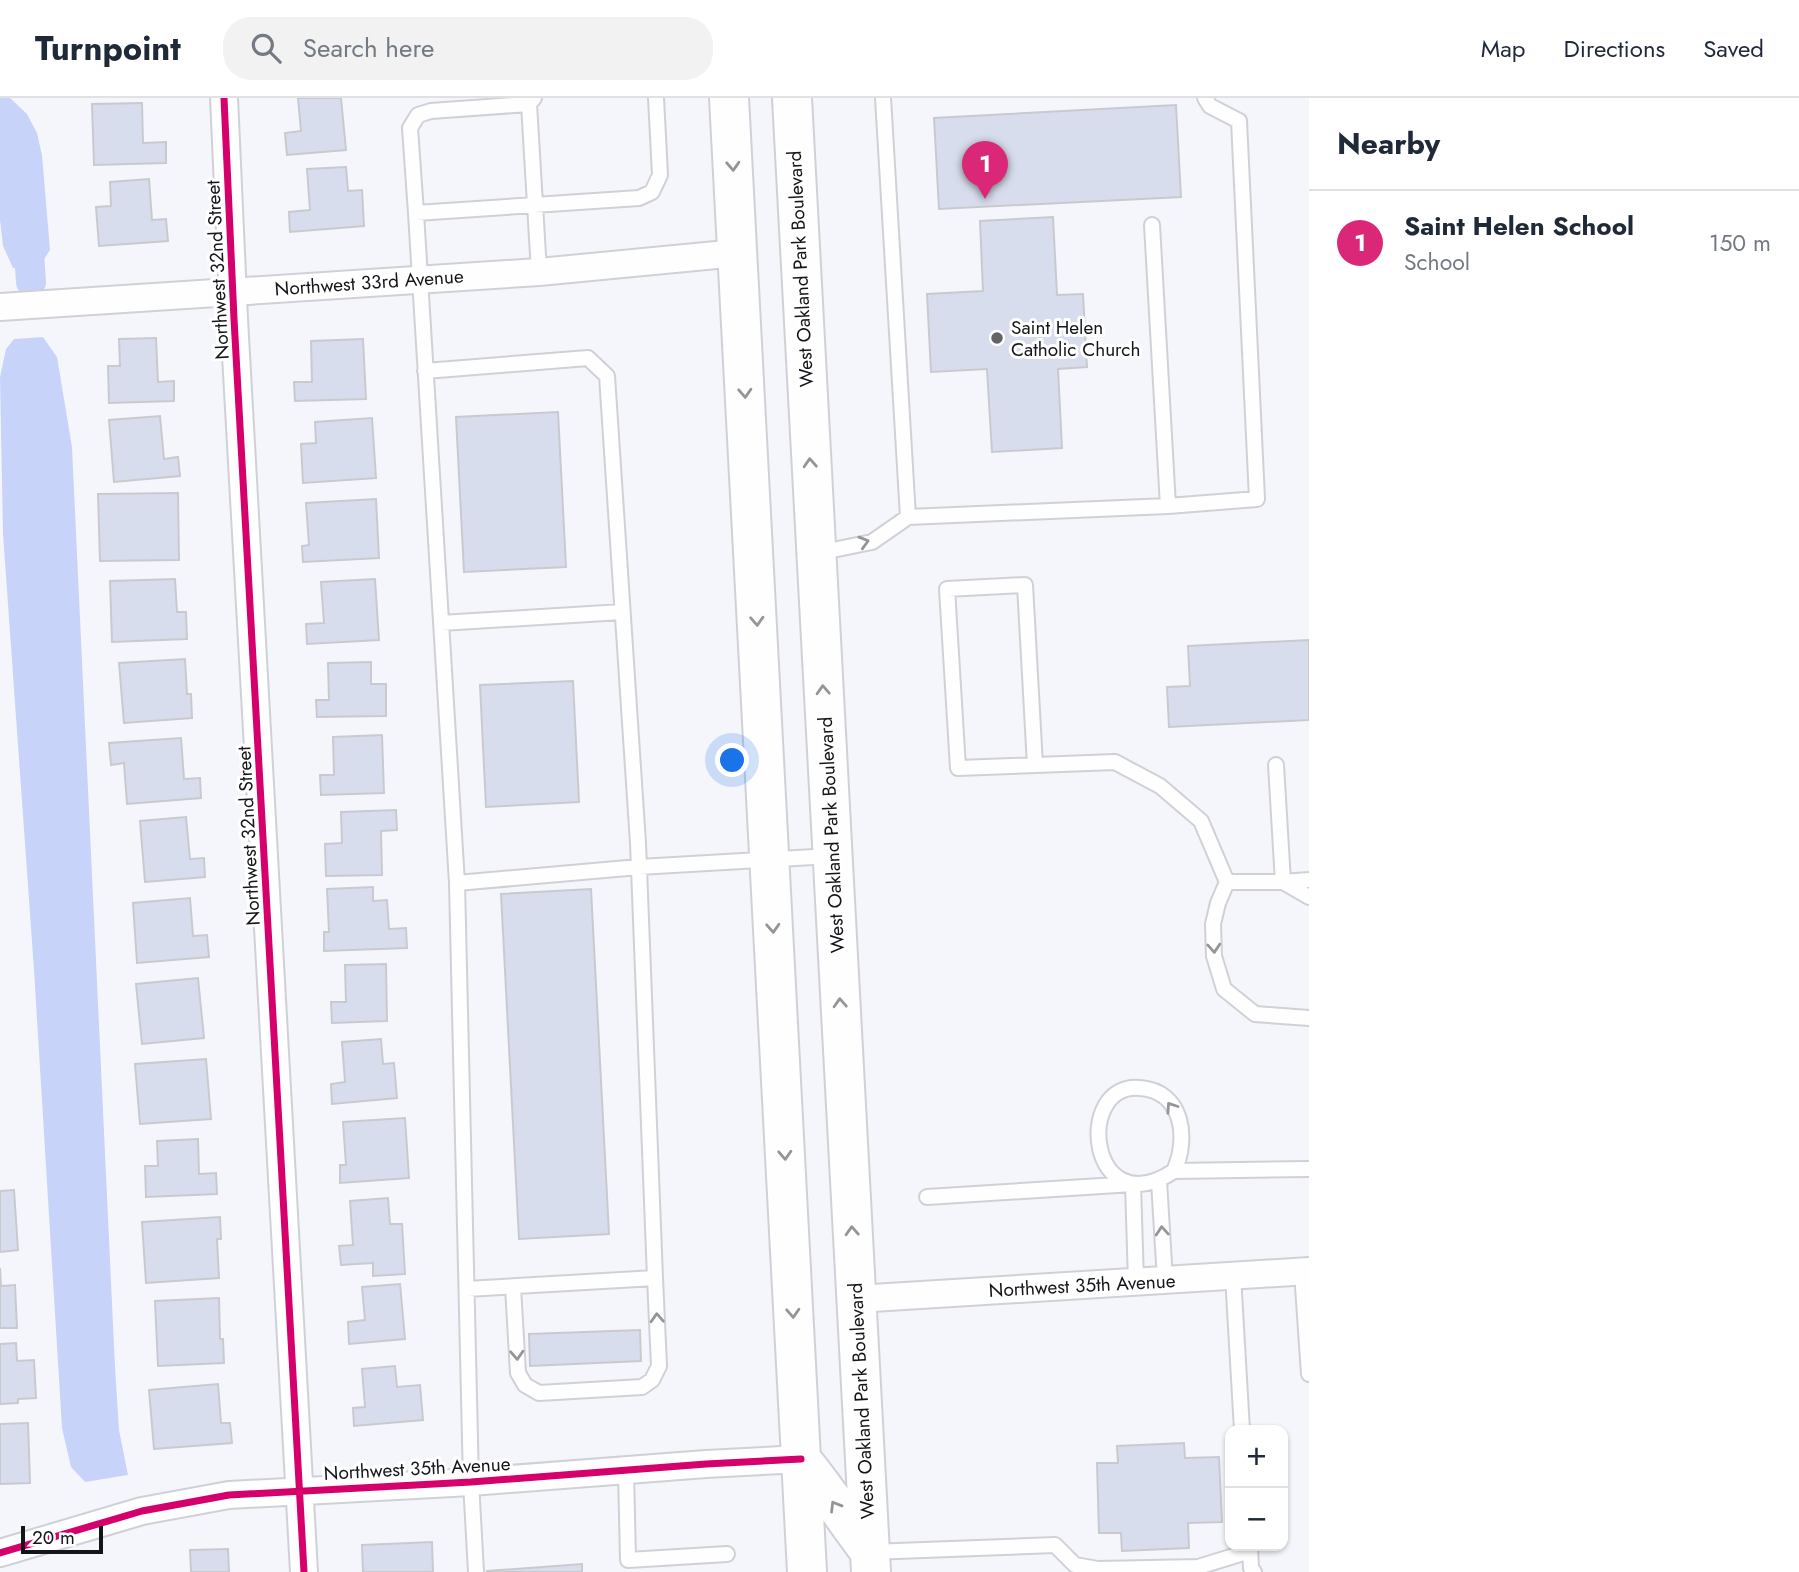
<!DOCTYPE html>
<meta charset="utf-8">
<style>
:root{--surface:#fff;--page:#f2f2f3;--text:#1f2937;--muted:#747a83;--line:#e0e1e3;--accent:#db2777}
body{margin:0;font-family:Jost,sans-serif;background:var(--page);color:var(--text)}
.controls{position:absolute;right:21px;bottom:21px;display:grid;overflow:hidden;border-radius:14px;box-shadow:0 2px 5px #0004}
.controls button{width:63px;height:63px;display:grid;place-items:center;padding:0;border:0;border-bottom:2px solid var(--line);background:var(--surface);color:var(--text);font:35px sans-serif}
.scale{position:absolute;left:21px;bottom:18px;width:82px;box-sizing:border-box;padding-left:7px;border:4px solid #141519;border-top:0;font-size:19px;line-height:24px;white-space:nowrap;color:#141519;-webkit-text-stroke:5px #fff;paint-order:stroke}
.you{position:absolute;left:733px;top:663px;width:24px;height:24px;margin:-18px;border:5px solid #fff;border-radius:50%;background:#1a73e8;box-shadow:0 0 0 10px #1a73e833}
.badge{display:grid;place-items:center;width:46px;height:46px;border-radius:50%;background:var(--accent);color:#fff;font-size:23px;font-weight:700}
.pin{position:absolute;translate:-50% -58px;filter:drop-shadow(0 2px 4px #0008)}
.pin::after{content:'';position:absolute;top:37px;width:24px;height:21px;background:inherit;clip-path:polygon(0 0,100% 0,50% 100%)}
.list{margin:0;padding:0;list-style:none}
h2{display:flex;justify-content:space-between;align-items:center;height:91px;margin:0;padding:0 28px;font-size:30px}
h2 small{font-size:23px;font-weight:400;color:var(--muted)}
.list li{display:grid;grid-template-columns:46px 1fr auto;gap:21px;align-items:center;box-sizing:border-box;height:105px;padding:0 28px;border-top:2px solid var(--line)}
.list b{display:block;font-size:26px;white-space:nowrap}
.list p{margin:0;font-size:23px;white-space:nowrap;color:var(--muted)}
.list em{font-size:23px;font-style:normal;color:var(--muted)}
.icon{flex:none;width:38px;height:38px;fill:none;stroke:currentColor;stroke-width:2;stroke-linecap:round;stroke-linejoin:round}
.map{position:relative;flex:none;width:1309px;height:1474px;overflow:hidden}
header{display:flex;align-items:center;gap:42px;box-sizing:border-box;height:98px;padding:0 35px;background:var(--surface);border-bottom:2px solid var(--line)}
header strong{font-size:33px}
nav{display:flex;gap:38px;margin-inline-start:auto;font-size:24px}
.search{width:490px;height:63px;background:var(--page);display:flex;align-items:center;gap:18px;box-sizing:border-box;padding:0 24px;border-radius:28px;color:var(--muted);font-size:26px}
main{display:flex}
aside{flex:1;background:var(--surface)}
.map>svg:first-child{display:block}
.water{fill:#c8d3fa}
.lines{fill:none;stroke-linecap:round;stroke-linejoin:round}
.canal{stroke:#c8d3fa;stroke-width:30}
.building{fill:#d8dded;stroke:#c9cace;stroke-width:2}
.service-casing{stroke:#d0d1d6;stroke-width:18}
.minor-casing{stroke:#d0d1d6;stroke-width:30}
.primary-casing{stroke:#d0d1d6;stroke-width:42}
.service{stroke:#fefeff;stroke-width:14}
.minor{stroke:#fefeff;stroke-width:26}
.primary{stroke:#fefeff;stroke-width:38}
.cycleway-casing{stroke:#fff;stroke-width:11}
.cycleway{stroke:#d6006c;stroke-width:7}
.oneway{stroke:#959598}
.poi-dot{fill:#636468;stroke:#fff;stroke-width:2.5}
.labels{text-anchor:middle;stroke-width:6;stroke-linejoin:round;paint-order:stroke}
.street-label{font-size:19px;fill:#141519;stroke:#fff}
.poi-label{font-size:19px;fill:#141519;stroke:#fff;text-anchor:start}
</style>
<header>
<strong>Turnpoint</strong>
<div class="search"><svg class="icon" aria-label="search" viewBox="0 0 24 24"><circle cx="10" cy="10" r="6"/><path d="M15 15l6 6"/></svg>Search here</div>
<nav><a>Map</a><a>Directions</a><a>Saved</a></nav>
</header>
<main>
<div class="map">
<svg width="1309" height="1474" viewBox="0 0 1309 1474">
<rect width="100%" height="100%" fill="#f5f6fc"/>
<path class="water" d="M0 0H10L27 16 37 35 42 57 50 152 39 169 13 170 3 148 0 122Z
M43 239 57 259 72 349 115 1269 119 1332 128 1377 85 1384 71 1369 62 1330 34 872 3 436 0 279 6 251 14 241Z"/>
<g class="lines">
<path class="canal" d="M27 128 31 184"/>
</g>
<path class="building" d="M298 0H341L346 52 287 57 285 35 301 33Z
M142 5 143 45 166 44V65L94 67 92 6Z
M1176 7 1181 99 939 111 934 20Z
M346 69 348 93 362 92 364 128 290 134 289 114 310 112 307 71Z
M149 81 152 122 166 121 168 143 99 148 96 109 111 108 110 84Z
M1053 119 1057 197 1083 196 1087 269 1058 271 1062 350 992 354 987 271 931 274 927 196 983 193 980 123Z
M156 240 158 284 174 283V303L109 305 108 268H120L119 241Z
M363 241 366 301 295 303 294 284H312L311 243Z
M558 314 566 469 464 474 456 319Z
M160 318 164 361 178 359 180 378 114 384 109 322Z
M372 320 376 380 303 385 301 346 316 345 315 324Z
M178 395 179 462 100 463 98 396Z
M376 401 379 460 303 464 302 448 309 447 306 405Z
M175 481 177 514H186L187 541 112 544 110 483Z
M375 481 379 542 307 546 306 526 324 525 321 484Z
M1309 542V622L1169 629 1167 589 1190 588 1188 548Z
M185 561 187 596H191L192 620 124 625 119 565Z
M371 564V586H386V618L317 619 316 602H329L328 565Z
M573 583 579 704 486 709 480 587Z
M382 637 384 695 321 697 320 677H334L333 639Z
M181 640 184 681 200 680 201 700 127 706 124 665 111 667 109 645Z
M396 712 397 732 381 733 382 777 326 778 325 746 342 745 341 714Z
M186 719 190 761 204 760 205 779 145 784 140 723Z
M373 789V803L387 802 389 831 406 830 407 850 324 853V834H329L327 791Z
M591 791 609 1136 519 1141 501 796Z
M190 800 193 838 207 837 209 859 137 865 133 805Z
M386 866 387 923 332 925 331 904H346L345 867Z
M198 880 204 940 142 946 136 886Z
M381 941 383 966 394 965 397 1000 332 1006 331 986 345 984 342 944Z
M206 961 211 1021 140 1026 135 966Z
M405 1020 409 1080 340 1085V1067H346L343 1024Z
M198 1041 199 1076 216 1075 217 1096 146 1099 145 1068H158L157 1043Z
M14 1092 18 1152 0 1154V1093Z
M388 1100 390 1126H402L405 1176 373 1178V1165L341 1167 339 1148 353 1147 350 1103Z
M220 1119 221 1141H217L219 1180 146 1185 142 1124Z
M0 1170 1 1188 15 1187 17 1230H0Z
M400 1186 405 1241 349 1246 348 1224 365 1222 362 1189Z
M219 1200 220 1241H223L224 1265 158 1268 155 1203Z
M640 1232 641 1263 530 1268 529 1236Z
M16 1245 17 1263 34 1262 36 1300 18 1301V1305L0 1306V1246Z
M395 1268 397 1289 420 1287 423 1322 354 1328 353 1310 365 1309 362 1271Z
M218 1286 221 1325H230L232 1345 154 1351 149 1292Z
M28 1325 30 1385 0 1386V1326Z
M1184 1345 1185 1360 1219 1359 1222 1424 1188 1425 1189 1450 1122 1453 1121 1435H1099L1097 1365H1118L1117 1348Z
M432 1444 433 1474H363L362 1447Z
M228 1451 229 1474H191L190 1452Z
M582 1466V1474H487V1473Z"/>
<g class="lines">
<defs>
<path id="service" d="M534 0 529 6 539 174
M883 0 908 419
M529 6 431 13 418 17 410 30 416 115 639 100 652 94 660 77 656 0
M416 115 457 785
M1152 127 1168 408 1257 401 1239 23 1210 8 1205 0
M425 273 588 260 607 278 638 745 655 1180 467 1191
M818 455 872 444 908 419 1168 408
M441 525 622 514
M1035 667 1025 487 947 491 958 670 1115 664 1160 688 1201 723 1227 784 1218 805 1213 826 1214 858 1224 891 1255 916 1309 920
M1276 667 1283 784 1309 782
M1227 784H1283L1309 799
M1174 1073C1189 1040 1183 993 1140 990 1073 984 1089 1129 1174 1073L1309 1071
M1159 1083 1165 1182
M927 1099 1133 1086 1136 1184
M1302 1174 1309 1276
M1233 1178 1242 1332
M513 1189 518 1275 525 1287 539 1295 642 1289 652 1282 659 1268 655 1180
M626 1372 628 1462 727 1456
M1250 1448 1251 1470 1254 1474
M870 1454 1055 1447 1075 1467 1098 1471 1198 1469 1250 1453
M476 1474 471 1384 457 785 639 769 831 758"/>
<path id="minor" d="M224 0 234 221 304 1474
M0 209 539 174 737 155
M856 1201 1309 1173
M0 1455 142 1413 229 1397 471 1384 706 1366 801 1361"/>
<path id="primary" d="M729 0 807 1474
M792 0 871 1474
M801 1361C826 1391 846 1423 870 1454"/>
</defs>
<use href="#service" class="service-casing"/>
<use href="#minor" class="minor-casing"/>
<use href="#primary" class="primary-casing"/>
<use href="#service" class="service"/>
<use href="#minor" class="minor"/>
<use href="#primary" class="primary"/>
<defs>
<path id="cycleway" d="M224 0 234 221 304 1474
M0 1455 142 1413 229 1397 471 1384 706 1366 801 1361"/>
</defs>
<use href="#cycleway" class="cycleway-casing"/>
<use href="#cycleway" class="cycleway"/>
</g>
<defs><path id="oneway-chevron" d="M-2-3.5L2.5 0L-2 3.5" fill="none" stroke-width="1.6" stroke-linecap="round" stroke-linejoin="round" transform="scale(1.75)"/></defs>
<g class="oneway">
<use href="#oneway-chevron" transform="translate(733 68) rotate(87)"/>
<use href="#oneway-chevron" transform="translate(745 295) rotate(87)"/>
<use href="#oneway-chevron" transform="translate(810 365) rotate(-93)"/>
<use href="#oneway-chevron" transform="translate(864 444) rotate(-16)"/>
<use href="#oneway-chevron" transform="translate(757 523) rotate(87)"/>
<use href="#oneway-chevron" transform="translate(823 592) rotate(-93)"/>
<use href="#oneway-chevron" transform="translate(773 830) rotate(87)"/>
<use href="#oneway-chevron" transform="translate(1214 850) rotate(86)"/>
<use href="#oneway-chevron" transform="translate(840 905) rotate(-93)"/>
<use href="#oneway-chevron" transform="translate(1171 1009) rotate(-124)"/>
<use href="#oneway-chevron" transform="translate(785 1057) rotate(87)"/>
<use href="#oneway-chevron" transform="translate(852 1133) rotate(-93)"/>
<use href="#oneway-chevron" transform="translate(1162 1133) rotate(-94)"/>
<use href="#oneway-chevron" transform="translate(793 1215) rotate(87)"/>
<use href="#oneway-chevron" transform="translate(657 1220) rotate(-93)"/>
<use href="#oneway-chevron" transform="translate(517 1257) rotate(87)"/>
<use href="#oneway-chevron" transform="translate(835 1408) rotate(-121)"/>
</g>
<circle class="poi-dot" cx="997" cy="240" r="7"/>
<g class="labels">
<g class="street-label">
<text transform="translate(800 171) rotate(-93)" y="7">West Oakland Park Boulevard</text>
<text transform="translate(217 172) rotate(-93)" y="7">Northwest 32nd Street</text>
<text transform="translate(369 184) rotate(-4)" y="7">Northwest 33rd Avenue</text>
<text transform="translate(831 737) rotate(-93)" y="7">West Oakland Park Boulevard</text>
<text transform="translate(248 738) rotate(-93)" y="7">Northwest 32nd Street</text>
<text transform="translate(1082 1187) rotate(-3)" y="7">Northwest 35th Avenue</text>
<text transform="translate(861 1303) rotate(-93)" y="7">West Oakland Park Boulevard</text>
<text transform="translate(417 1370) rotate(-3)" y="7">Northwest 35th Avenue</text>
</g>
<g class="poi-label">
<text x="1011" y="236">Saint Helen<tspan x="1011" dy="22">Catholic Church</tspan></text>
</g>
</g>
</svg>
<div class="controls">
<button>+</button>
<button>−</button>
</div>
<div class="scale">20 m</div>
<div class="you"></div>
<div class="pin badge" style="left:985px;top:101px">1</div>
</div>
<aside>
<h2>Nearby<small></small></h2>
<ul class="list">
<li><span class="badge">1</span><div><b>Saint Helen School</b><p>School</p></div><em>150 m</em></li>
</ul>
</aside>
</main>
